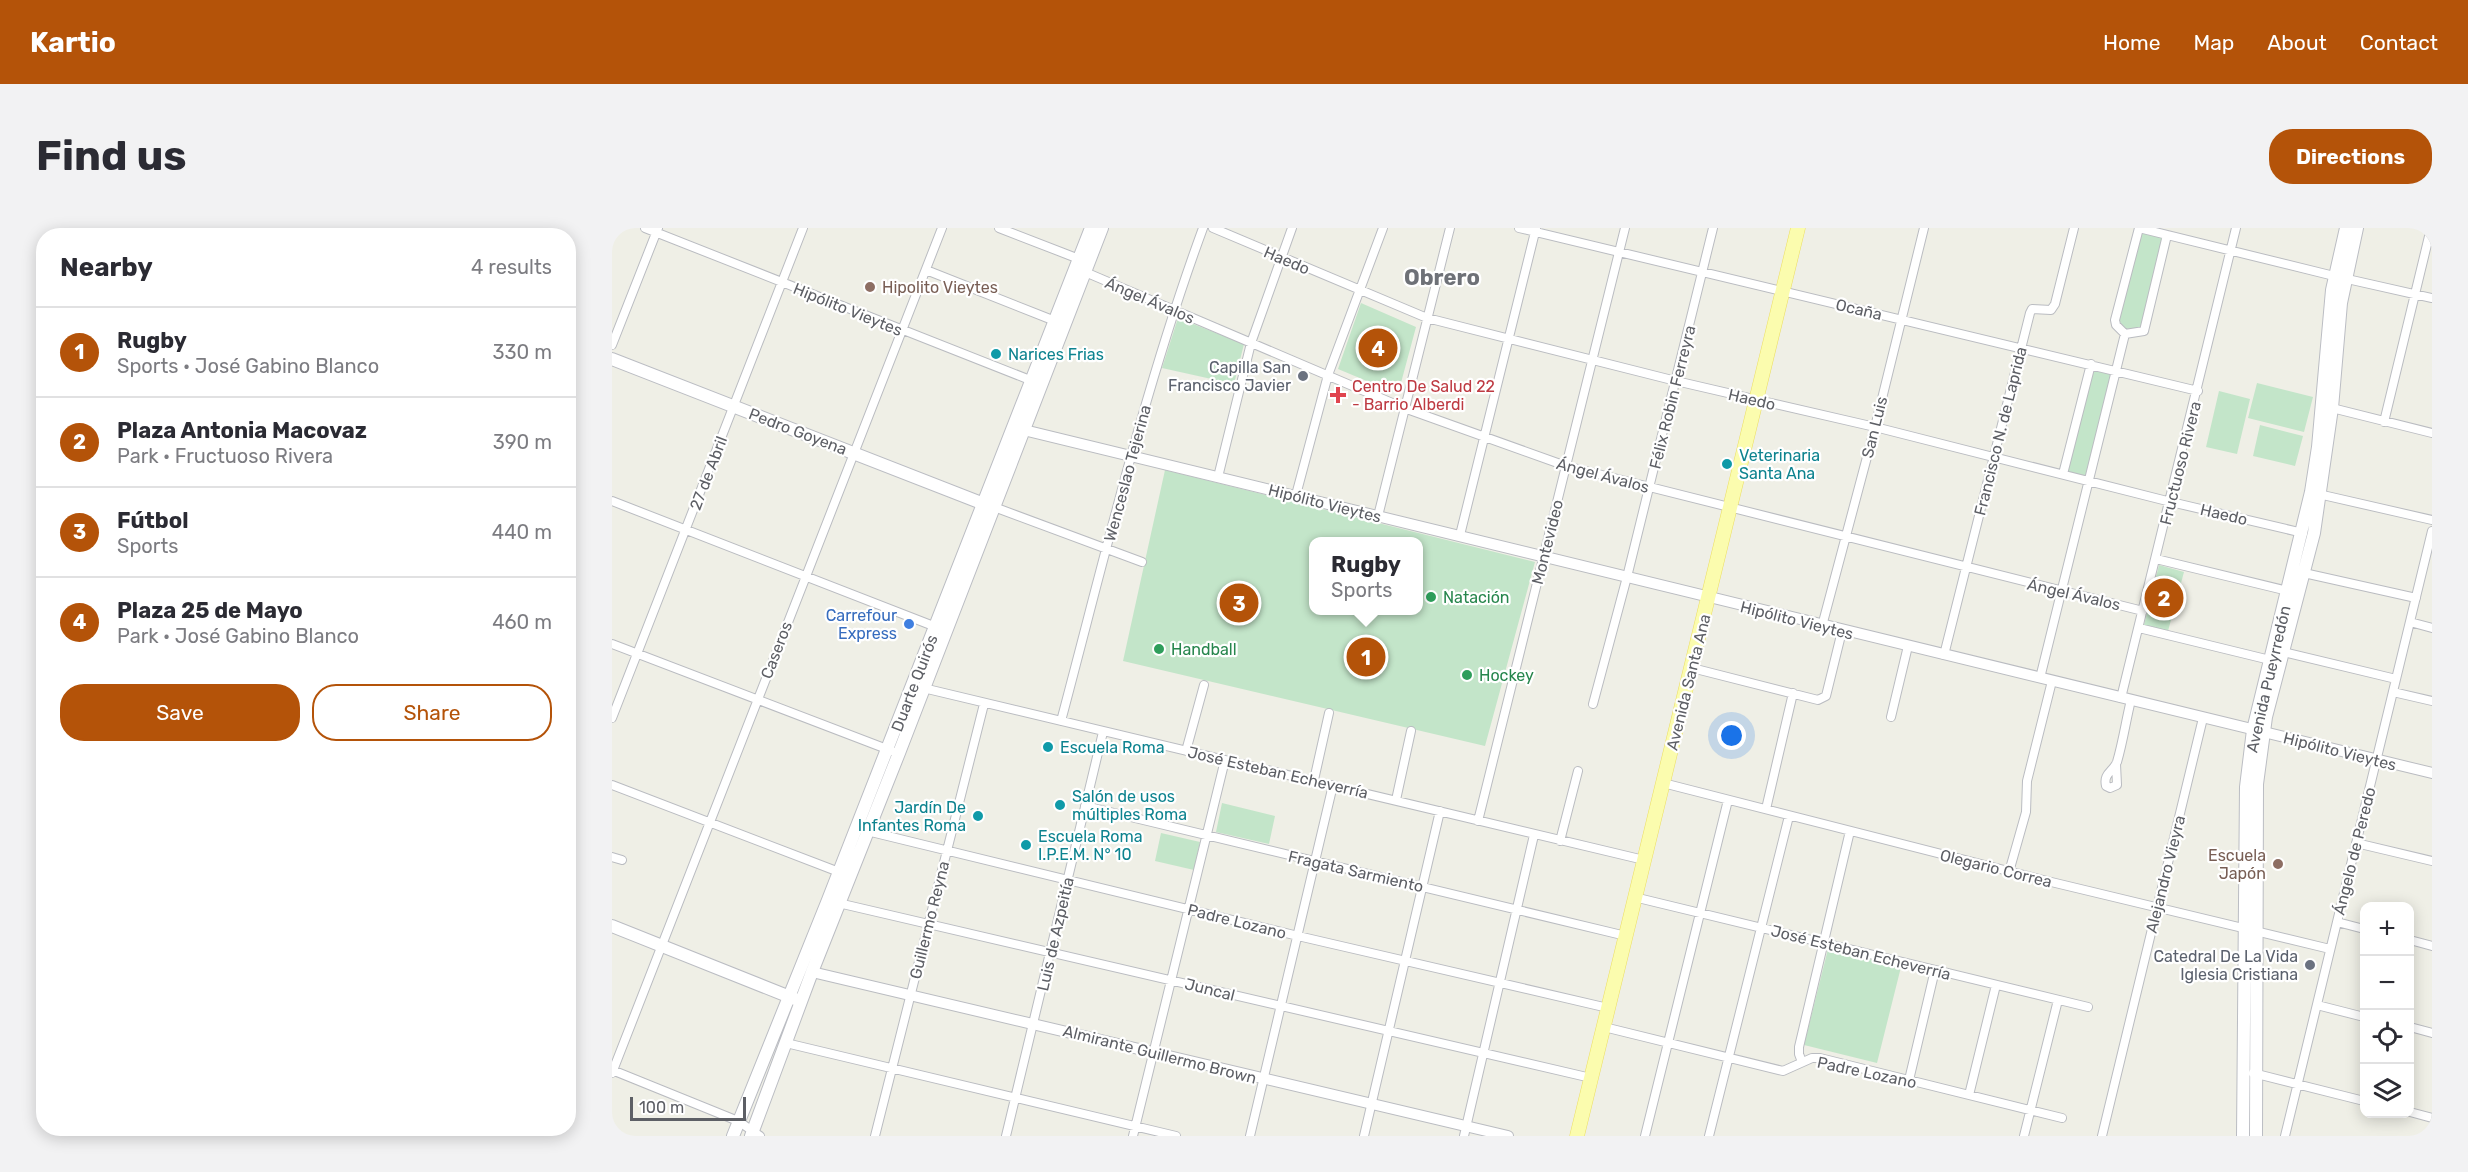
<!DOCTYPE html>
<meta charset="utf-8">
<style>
:root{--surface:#fff;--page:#f2f2f3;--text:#2b2b33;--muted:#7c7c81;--line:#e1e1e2;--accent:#b45309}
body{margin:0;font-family:Rubik,sans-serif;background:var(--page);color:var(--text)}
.controls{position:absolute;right:18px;bottom:18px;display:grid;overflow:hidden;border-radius:12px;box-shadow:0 3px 15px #0003}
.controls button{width:54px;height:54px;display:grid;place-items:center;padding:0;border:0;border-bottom:2px solid var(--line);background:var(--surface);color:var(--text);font:30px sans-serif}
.scale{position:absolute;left:18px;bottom:15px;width:116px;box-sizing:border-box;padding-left:6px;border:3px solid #5d5f65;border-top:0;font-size:16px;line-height:21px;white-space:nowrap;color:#5d5f65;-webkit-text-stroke:4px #fff;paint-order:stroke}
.you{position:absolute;left:1120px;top:508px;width:21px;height:21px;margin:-15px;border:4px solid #fff;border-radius:50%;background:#1a73e8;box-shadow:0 0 0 9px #1a73e833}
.badge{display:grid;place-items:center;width:39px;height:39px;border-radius:50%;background:var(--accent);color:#fff;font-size:20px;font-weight:700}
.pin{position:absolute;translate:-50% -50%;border:3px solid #fff;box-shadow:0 2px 6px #0006}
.popup{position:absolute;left:697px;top:309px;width:114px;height:78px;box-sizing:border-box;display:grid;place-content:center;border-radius:12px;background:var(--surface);filter:drop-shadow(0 2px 4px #0005);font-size:20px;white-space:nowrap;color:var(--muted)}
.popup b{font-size:22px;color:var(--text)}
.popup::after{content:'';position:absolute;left:50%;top:100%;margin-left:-12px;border:12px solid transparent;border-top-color:var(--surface)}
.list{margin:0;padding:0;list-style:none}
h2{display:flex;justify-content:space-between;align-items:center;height:78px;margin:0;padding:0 24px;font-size:26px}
h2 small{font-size:20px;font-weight:400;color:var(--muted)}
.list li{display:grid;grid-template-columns:39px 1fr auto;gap:18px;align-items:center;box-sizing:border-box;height:90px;padding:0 24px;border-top:2px solid var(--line)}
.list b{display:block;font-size:22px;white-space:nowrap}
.list p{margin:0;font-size:20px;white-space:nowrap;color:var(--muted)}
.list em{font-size:20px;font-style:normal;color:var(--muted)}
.actions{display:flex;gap:12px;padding:18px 24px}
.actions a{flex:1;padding:14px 0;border:2px solid var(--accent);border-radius:24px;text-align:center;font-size:21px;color:var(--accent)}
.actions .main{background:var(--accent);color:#fff}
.icon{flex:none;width:33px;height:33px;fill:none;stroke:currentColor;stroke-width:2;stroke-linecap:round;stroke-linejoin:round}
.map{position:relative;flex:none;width:1820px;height:908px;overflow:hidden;border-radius:24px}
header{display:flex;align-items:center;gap:36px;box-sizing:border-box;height:84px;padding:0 30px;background:var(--accent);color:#fff}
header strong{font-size:28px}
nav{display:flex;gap:33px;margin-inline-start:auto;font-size:21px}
.intro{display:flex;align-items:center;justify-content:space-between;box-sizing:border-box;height:144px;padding:0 36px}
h1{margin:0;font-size:42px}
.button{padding:15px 27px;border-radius:24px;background:var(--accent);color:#fff;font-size:21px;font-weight:700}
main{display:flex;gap:36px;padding:0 36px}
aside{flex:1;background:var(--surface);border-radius:24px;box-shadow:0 3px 15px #0003}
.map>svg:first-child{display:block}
.green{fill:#c3e5c9;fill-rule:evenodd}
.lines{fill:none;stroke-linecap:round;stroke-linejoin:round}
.minor-casing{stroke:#babcc1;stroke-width:10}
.tertiary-casing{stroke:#babcc1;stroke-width:12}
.secondary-casing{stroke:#bbbdc3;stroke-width:14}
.primary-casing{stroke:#ecde62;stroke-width:15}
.minor{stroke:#fff;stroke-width:8}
.tertiary{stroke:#fff;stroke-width:10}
.secondary{stroke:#fff;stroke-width:12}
.primary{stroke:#fbfcae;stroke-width:14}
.education-dot{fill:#8d6e63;stroke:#fff;stroke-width:2}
.culture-dot{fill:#0f9aa8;stroke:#fff;stroke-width:2}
.worship-dot{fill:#6b7280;stroke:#fff;stroke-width:2}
.health-dot{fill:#e0444e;stroke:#fff;stroke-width:2}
.leisure-dot{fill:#2e9e5b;stroke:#fff;stroke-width:2}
.shop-dot{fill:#3f7fe0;stroke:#fff;stroke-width:2}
.labels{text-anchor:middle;stroke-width:4.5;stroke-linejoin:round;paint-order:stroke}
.street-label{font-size:16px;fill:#5d5f65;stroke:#fff}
.education-label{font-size:16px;fill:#785e54;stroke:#fff;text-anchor:start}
.culture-label{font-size:16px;fill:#0d838f;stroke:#fff;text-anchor:start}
.worship-label{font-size:16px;fill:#5b616d;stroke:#fff;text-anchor:end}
.health-label{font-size:16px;fill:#be3a42;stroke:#fff;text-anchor:start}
.leisure-label{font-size:16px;fill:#27864d;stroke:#fff;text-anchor:start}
.shop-label{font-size:16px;fill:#366cbe;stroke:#fff;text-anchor:end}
.district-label{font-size:22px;font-weight:bold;fill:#6e7177;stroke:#fff}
</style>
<header>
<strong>Kartio</strong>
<nav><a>Home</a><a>Map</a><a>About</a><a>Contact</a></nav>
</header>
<div class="intro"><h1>Find us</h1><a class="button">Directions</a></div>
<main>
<aside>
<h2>Nearby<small>4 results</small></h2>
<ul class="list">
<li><span class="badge">1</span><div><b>Rugby</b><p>Sports · José Gabino Blanco</p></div><em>330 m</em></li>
<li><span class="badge">2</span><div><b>Plaza Antonia Macovaz</b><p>Park · Fructuoso Rivera</p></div><em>390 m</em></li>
<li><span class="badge">3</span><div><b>Fútbol</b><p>Sports</p></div><em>440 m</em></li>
<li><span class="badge">4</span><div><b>Plaza 25 de Mayo</b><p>Park · José Gabino Blanco</p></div><em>460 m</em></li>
</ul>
<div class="actions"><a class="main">Save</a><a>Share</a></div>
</aside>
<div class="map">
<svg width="1820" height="908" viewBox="0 0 1820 908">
<rect width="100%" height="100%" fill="#efefe6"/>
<path class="green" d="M1529 2 1553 8 1530 101 1514 103 1506 91Z
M749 75 804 99 786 166 726 141Z
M566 90 632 116 622 156 550 140Z
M1481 142 1499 146 1473 249 1454 244Z
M1645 155 1701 169 1692 204 1636 190Z
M1607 163 1638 171 1625 226 1594 219Z
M1648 197 1691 208 1683 238 1641 228Z
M553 242 923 334 873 518 511 433ZM702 314H807V382H702Z
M1547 337 1572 344 1556 403 1532 397Z
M610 575 663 588 657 616 604 604Z
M549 605 588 614 582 642 543 633Z
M1216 721 1289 739 1265 835 1192 817Z"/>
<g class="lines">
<defs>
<path id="minor" d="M33 0 423 154
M387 0 467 31
M601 0 815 90 1064 153 1263 199 1559 274 1691 305
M907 0 1586 163
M1527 0 1722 48 1820 70
M1527 0 1503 92 1504 97 1513 106 1532 103 1555 7
M314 42 443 93
M473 44 792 180 954 238 1531 383
M0 117 46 0
M1720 180 1820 205
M1772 194 1819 0
M1451 246 1479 136
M606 249 639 115 680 0
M1702 265 1820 292
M684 267 716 147 771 0
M0 273 324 399
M382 279 530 334
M766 288 838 0
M848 307 924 0
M1544 331 1676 363
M1692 345 1804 370
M1798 394 1820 400
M1210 398 1263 199 1312 0
M1527 400 1658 432
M0 416 280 523
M1671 424 1784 451
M1332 427 1418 85 1420 81 1439 82 1443 76 1462 0
M1080 440 1206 472 1214 468 1230 403
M1428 450 1513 106
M307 459 1032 632
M1781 464 1820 473
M1509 470 1624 0
M981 476 1015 349 1101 0
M1279 489 1296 418
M0 490 191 0
M449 493C493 328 532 161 591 0
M574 523 592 457
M1504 536 1505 557 1498 560 1494 558C1491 545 1501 544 1505 534 1511 514 1514 492 1519 472
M702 552 717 485
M1051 555 1431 652 1718 721
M0 557 227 644
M784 572 799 503
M473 578 1014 708
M1154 581 1181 465
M866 593 1013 0
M255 603 686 708 996 780
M948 613 966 543
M1744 615 1820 633
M0 629 10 632
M1397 644 1414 584 1415 553 1440 453
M1022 669 1476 779
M222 674 979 850
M1725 694 1752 701
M1798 712 1820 718
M1705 777 1752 789
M992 799 1171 843 1200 830H1208L1450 890
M1798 799 1820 805
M174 815 564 908
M1190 834 1187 826V819L1238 603
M0 842 126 893 148 908
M0 845 330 0
M1641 845 1752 873
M1297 852 1323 742
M1357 867 1384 757
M1798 884 1820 890
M263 908 372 476
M394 908 491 504
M521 908 613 532
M638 908 721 557
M752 908 828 583
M852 908 922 607
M1033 908 1116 572
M1097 908 1177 588
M1412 908 1446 772
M1490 908 1591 490
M1673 908 1820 303"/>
<path id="tertiary" d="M404 200 1820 545
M200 744 896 908"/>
<path id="secondary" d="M0 131 372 276
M0 698 183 771
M121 908 216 672 479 0
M139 908 200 744 287 525 490 0
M1631 908 1634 559 1641 502 1699 264 1706 219 1720 62 1734 0
M1644 908 1645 556 1654 489 1702 305 1720 180 1729 75 1745 0"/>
<path id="primary" d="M965 908 1186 0"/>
</defs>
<use href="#minor" class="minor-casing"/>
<use href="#tertiary" class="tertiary-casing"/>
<use href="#secondary" class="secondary-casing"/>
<use href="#primary" class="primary-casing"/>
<use href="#minor" class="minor"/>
<use href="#tertiary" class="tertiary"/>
<use href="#secondary" class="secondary"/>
<use href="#primary" class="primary"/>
</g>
<g class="education-dot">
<circle cx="258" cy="59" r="6"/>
<circle cx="1666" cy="636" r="6"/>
</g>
<g class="culture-dot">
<circle cx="384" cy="126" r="6"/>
<circle cx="1115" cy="236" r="6"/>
<circle cx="436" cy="519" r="6"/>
<circle cx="448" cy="577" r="6"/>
<circle cx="366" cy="588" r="6"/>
<circle cx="414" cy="617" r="6"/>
</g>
<g class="worship-dot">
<circle cx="691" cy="148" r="6"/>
<circle cx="1698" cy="737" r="6"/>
</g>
<path class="health-dot" d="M723 158h6v6h6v6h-6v6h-6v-6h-6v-6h6z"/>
<g class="leisure-dot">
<circle cx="819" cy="369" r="6"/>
<circle cx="547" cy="421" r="6"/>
<circle cx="855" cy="447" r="6"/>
</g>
<circle class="shop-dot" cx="297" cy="396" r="6"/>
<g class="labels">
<g class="street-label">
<text transform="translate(675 32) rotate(23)" y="6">Haedo</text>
<text transform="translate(538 72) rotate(23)" y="6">Ángel Ávalos</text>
<text transform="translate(236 81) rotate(22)" y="6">Hipólito Vieytes</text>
<text transform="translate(1247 81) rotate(13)" y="6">Ocaña</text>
<text transform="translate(1060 169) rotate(-76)" y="6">Félix Robin Ferreyra</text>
<text transform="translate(1140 171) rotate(13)" y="6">Haedo</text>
<text transform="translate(1262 199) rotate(-76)" y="6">San Luis</text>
<text transform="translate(186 203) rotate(21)" y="6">Pedro Goyena</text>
<text transform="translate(1388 203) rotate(-76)" y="6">Francisco N. de Laprida</text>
<text transform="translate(1568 235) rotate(-76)" y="6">Fructuoso Rivera</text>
<text transform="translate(96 245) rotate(-69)" y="6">27 de Abril</text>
<text transform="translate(515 245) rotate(-75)" y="6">Wenceslao Tejerina</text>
<text transform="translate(991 247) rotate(15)" y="6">Ángel Ávalos</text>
<text transform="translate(713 275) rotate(14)" y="6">Hipólito Vieytes</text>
<text transform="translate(1612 286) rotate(13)" y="6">Haedo</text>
<text transform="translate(935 314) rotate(-76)" y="6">Montevideo</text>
<text transform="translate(1462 366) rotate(13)" y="6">Ángel Ávalos</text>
<text transform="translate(1185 392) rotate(14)" y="6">Hipólito Vieytes</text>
<text transform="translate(164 422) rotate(-69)" y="6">Caseros</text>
<text transform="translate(1656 451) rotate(-77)" y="6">Avenida Pueyrredón</text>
<text transform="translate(1076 454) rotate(-76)" y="6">Avenida Santa Ana</text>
<text transform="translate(302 455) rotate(-69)" y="6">Duarte Quirós</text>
<text transform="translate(1728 523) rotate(14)" y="6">Hipólito Vieytes</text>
<text transform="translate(666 544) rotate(13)" y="6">José Esteban Echeverría</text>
<text transform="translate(1742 623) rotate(-76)" y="6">Ángelo de Peredo</text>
<text transform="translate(1384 640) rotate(14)" y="6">Olegario Correa</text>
<text transform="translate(744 643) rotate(13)" y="6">Fragata Sarmiento</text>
<text transform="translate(1553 646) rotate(-76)" y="6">Alejandro Vieyra</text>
<text transform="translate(317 692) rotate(-76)" y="6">Guillermo Reyna</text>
<text transform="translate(625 693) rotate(14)" y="6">Padre Lozano</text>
<text transform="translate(443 706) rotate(-77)" y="6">Luis de Azpeitía</text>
<text transform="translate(1249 724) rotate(14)" y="6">José Esteban Echeverría</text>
<text transform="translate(598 761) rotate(14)" y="6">Juncal</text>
<text transform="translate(548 826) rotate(14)" y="6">Almirante Guillermo Brown</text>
<text transform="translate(1255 844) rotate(12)" y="6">Padre Lozano</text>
</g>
<g class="education-label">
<text x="270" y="65">Hipolito Vieytes</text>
<text x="1654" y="633" text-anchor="end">Escuela<tspan x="1654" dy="18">Japón</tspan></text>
</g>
<g class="culture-label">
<text x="396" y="132">Narices Frias</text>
<text x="1127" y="233">Veterinaria<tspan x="1127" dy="18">Santa Ana</tspan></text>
<text x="448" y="525">Escuela Roma</text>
<text x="460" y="574">Salón de usos<tspan x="460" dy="18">múltiples Roma</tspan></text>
<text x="354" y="585" text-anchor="end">Jardín De<tspan x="354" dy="18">Infantes Roma</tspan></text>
<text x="426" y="614">Escuela Roma<tspan x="426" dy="18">I.P.E.M. N° 10</tspan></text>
</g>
<g class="worship-label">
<text x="679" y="145">Capilla San<tspan x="679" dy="18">Francisco Javier</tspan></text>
<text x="1686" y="734">Catedral De La Vida<tspan x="1686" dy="18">Iglesia Cristiana</tspan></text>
</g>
<g class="health-label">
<text x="740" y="164">Centro De Salud 22<tspan x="740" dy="18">- Barrio Alberdi</tspan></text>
</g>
<g class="leisure-label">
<text x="831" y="375">Natación</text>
<text x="559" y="427">Handball</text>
<text x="867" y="453">Hockey</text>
</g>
<g class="shop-label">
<text x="285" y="393">Carrefour<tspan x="285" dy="18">Express</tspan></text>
</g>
<g class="district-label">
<text x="830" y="57">Obrero</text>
</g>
</g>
</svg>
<div class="controls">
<button>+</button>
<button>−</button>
<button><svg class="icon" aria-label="locate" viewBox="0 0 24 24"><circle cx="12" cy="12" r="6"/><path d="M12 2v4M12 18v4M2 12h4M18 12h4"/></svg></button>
<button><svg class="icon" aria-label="layers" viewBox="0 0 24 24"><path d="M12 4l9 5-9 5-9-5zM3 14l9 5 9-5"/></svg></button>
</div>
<div class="scale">100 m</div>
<div class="you"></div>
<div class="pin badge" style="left:754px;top:429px">1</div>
<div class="popup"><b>Rugby</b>Sports</div>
<div class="pin badge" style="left:1552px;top:370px">2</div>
<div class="pin badge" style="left:627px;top:375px">3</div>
<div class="pin badge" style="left:766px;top:120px">4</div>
</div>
</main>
